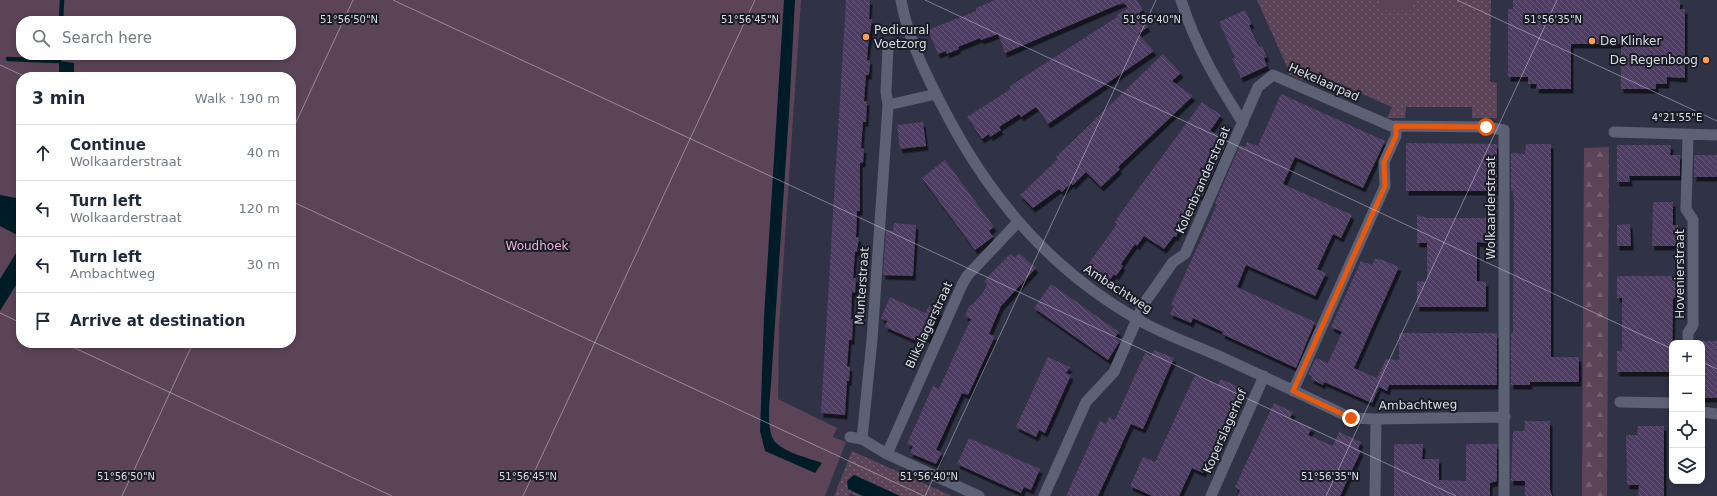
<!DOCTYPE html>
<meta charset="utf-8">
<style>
:root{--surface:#fff;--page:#f6f6f7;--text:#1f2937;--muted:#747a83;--line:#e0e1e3}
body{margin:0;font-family:"DejaVu Sans",sans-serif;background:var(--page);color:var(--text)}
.controls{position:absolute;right:12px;bottom:12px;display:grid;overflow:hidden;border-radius:8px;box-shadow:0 2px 6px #0003}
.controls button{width:36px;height:36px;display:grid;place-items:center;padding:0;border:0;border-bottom:1px solid var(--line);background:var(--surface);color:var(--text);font:20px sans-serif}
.stop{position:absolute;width:12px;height:12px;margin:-9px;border:3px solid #ea580c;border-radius:50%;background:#fff}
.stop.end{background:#ea580c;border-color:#fff;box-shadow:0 1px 4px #0008}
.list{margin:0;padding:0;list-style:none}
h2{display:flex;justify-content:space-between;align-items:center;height:52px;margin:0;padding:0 16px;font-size:17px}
h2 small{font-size:13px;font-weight:400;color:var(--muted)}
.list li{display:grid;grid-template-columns:26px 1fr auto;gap:12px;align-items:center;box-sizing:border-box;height:56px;padding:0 16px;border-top:1px solid var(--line)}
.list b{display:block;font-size:15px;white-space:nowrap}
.list p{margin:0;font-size:13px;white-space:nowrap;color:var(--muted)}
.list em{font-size:13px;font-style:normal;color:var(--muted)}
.icon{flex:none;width:22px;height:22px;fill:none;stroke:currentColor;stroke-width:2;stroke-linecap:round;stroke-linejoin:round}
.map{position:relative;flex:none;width:1717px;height:496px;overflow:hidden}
.search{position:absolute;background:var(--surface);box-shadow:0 2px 6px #0003;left:16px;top:16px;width:280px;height:44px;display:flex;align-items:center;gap:10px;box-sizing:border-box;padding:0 14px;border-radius:16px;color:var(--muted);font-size:15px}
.panel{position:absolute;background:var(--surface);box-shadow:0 2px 6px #0003;left:16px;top:72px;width:280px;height:276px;border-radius:16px}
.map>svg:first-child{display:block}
.grass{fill:url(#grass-dots)}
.forest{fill:url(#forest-firs)}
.park{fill:#5c4458;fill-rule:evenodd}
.water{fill:#001d27}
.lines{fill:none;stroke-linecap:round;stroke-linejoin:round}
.stream{stroke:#001d27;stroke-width:4.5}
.building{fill:url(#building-back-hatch);filter:url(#shadow)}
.minor{stroke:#5d6176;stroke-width:11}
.route{stroke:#ea580c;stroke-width:5}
.ticks{fill:none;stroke:#dbdeea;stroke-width:1;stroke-opacity:0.45}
.poi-dot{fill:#fc9d54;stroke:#1a1c24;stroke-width:1.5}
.labels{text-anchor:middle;stroke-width:4;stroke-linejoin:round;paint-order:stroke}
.poi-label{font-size:12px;fill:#dbdeea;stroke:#1a1c24;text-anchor:start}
.street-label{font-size:12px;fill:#dbdeea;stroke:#1a1c24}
.park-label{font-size:12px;fill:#ecaee2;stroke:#1a1c24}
.ticks-label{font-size:10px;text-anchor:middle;fill:#dbdeea;stroke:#1a1c24;stroke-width:4;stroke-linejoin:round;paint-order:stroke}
</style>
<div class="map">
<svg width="1717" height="496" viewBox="0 0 1717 496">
<defs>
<pattern id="grass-dots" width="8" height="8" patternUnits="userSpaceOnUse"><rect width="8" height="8" fill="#5c4458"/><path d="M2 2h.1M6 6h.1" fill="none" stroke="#735f70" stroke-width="1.8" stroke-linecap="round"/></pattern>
<pattern id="forest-firs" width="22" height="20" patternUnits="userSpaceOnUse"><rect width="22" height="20" fill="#5c4458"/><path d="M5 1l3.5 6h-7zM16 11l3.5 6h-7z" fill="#735f70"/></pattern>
<pattern id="building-back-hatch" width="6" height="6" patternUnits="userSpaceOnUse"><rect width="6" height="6" fill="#4e3c64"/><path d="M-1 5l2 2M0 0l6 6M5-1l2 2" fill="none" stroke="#67587a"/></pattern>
<filter id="shadow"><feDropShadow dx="2.5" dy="4.5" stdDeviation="0" flood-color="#0009"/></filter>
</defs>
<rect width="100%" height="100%" fill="#303346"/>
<path class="grass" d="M1257 0H1491L1490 82 1497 83V118H1472V107H1406L1405 118H1387L1392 107 1308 70 1303 81 1287 73 1289 71Z
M852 451 952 496H900L854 475 848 489 863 496H856L850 493 849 496H834Z"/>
<path class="forest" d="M1609 147 1607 496H1582L1584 148Z"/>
<path class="park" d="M0 0H801L779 327 778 399 837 428 833 437 846 442 825 496H0ZM21 21H291V55H21ZM21 77H291V343H21Z
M1381 0H1413V10H1381Z"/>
<path class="water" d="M784 0H795L789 113 771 384C770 399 765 432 776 443 787 453 808 458 822 463L815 473 765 451 760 431 764 317Z
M59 61 74 63V77H59Z
M0 195 21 199V237L0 226Z
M21 245V277L0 311V279Z
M854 475 900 496H863L848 489 847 481Z"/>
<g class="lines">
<path class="stream" d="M61 21 62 0
M8 59 59 61V55"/>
</g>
<path class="building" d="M846 0H870L869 19H872L868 47 867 60H870L869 75H866L864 101H867L866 122H863L861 148 864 149 863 163H860V211H857L856 237H859L857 252H855L853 278H856L855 293 852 292 851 319H853L852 340H849L847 366 850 367 849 381H847L845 415 821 413Z
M995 0H1137L1143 10 1139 13 1148 27 1138 34 1154 51 1048 124 1036 107 1021 117 1019 114 999 127 1001 130 990 137 989 134 982 139 967 117 1011 89 1010 86 1117 17V15L1128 8 1124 2 1005 53 998 34 981 40 980 38 958 47 959 49 947 54 946 51 938 54 928 30 976 11V8Z
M1513 0H1680V9H1685V78L1667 77V84H1656V89H1621V44H1571V89H1536L1537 84H1528V77H1508V9H1513Z
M1245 10 1252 24 1249 25 1259 47 1262 46 1267 57 1264 58 1267 66 1241 78 1232 59 1235 58 1219 22Z
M1163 54 1181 73 1172 81 1193 96 1118 167 1120 169 1101 187 1086 172 1073 185 1071 183 1062 192 1059 189 1033 208 1020 195 1058 159 1056 157Z
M1281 94 1385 141 1363 188 1295 157 1283 184 1352 215 1341 238 1333 234 1317 269 1326 273 1315 296 1246 265 1237 287 1315 322 1296 368 1222 334 1223 332 1193 318 1191 323 1170 314 1174 306 1171 305 1213 213 1217 204 1215 203 1240 145 1245 147 1247 142 1258 146Z
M1202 102 1221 115 1210 131 1228 139 1202 197 1195 194 1176 237 1174 236 1164 249 1144 236 1137 246 1135 244 1121 264 1123 266 1116 276 1114 274 1109 281 1087 266 1117 224 1115 222 1125 207Z
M923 122 926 146 900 149 897 125Z
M1406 143 1497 144V191H1406Z
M1526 144H1551V357H1579V382H1530V385H1511V333H1513L1514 204 1513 191H1511V153L1525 154Z
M1617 145H1671L1670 155H1680V176H1629L1630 182H1617Z
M1694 155H1717V177H1694Z
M945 160 994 227 989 231 993 237 975 250 922 178Z
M1653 202H1673V225H1678V246H1652Z
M1417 215 1428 218H1486L1487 243 1477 242V281L1486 282V307H1417V281L1427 282V243H1417Z
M894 223 916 225 913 276 883 275 886 230 893 231Z
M1630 224 1631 246H1617V225Z
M1019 253 1036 268 1001 306 989 334 995 336 968 395 962 393 957 404 936 450 942 452 936 464 910 453 913 446 907 444 933 386 939 389 952 360 971 319 965 316 970 305 971 306 982 294 987 284 984 281 1010 254 1015 258Z
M1375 259H1380L1399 267 1354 368 1377 378 1386 359 1399 360V333H1497V385H1389L1387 391 1379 387 1372 403 1324 382 1323 385 1311 379 1312 376 1308 374 1316 358 1328 363 1342 332 1331 327 1361 261 1372 265Z
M1617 276H1678V298H1673L1672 372H1617V351H1622V298H1617Z
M1051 284 1119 332 1115 337 1120 341 1108 360 1034 308Z
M890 297 925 313 929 306 941 311 928 339 921 336 919 342 885 327 887 321 881 318Z
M1702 341H1717V398H1702Z
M1154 350 1174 358 1143 429 1131 424 1098 496H1066L1100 421 1106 424 1109 417 1115 420 1145 353 1151 356Z
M1048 357 1070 367 1066 373 1071 375 1045 433 1039 430 1036 437 1016 427Z
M1195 375 1218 385 1221 379 1241 388 1203 473 1192 468 1179 496H1152L1130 486 1143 457 1155 462Z
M1274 403 1293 412 1290 418 1312 428 1308 435 1333 446 1339 432 1361 442 1358 449 1361 451 1340 496H1238L1240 490 1235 487Z
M1525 421H1550V489L1552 496H1525V481H1511L1513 431H1524Z
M1638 426H1664V496H1638L1639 485H1627L1626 435H1637Z
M969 438 1040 469 1031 490 1024 487 1021 493 957 464Z
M1394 444H1423L1422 459H1439V480L1466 481V444H1497V481L1490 483V496H1394Z"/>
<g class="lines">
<path class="minor" d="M901 0C908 41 930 83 949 119 994 203 1053 271 1137 319 1162 334 1192 344 1219 356 1263 376 1307 397 1351 418L1376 419 1505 417
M1181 0C1196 47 1217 82 1243 123
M888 46 886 92 888 105 872 340 862 439 887 454 979 496
M888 105 936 94
M1614 132 1717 135
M1688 135 1686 209 1693 220V325L1688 333V343
M1293 391 1385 186 1384 162 1396 136V126
M1620 402 1672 403
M1702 412 1717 414
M850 437 862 439
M887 454 962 285 967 276 1018 222
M1044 496 1086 402 1114 372 1143 305 1173 262 1185 254 1258 87 1273 75 1391 126 1486 127 1504 130V496
M1211 496 1264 376
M1375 496 1376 419"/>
</g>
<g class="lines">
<path class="route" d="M1351 418 1293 391 1385 186 1384 162 1396 136V126L1486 127"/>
</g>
<path class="ticks" d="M393 0 1456 496M925 0 1672 349M1457 0 1717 121M0 65 26 77M291 133 353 0M291 201 924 496M0 313 21 323M64 343 392 496M1702 362 1717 369M122 496 193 343M523 496 755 0M925 496 1156 0M1326 496 1557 0"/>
<g class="poi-dot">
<circle cx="866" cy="37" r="4"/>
<circle cx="1592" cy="41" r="4"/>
<circle cx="1706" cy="60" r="4"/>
</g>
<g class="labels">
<g class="poi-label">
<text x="874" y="34">Pedicural<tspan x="874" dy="14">Voetzorg</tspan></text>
<text x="1600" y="45">De Klinker</text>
<text x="1698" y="64" text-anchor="end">De Regenboog</text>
</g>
<g class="street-label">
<text transform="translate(1324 82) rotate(24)" y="4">Hekelaarpad</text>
<text transform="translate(1203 180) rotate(-66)" y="4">Kolenbranderstraat</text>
<text transform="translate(1491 208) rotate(-90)" y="4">Wolkaarderstraat</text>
<text transform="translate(1680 274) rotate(-90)" y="4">Hovenierstraat</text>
<text transform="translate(862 286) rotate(-86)" y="4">Munterstraat</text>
<text transform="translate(1118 289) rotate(33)" y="4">Ambachtweg</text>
<text transform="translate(929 325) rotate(-65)" y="4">Blikslagerstraat</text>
<text transform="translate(1418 405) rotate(-1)" y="4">Ambachtweg</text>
<text transform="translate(1225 431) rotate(-66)" y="4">Koperslagerhof</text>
</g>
<g class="park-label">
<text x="537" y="250">Woudhoek</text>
</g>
</g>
<g class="ticks-label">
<text x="349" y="23">51°56'50"N</text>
<text x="750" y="23">51°56'45"N</text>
<text x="1152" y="23">51°56'40"N</text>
<text x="1553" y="23">51°56'35"N</text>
<text x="1677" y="121">4°21'55"E</text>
<text x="126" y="480">51°56'50"N</text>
<text x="528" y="480">51°56'45"N</text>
<text x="929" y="480">51°56'40"N</text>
<text x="1330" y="480">51°56'35"N</text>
</g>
</svg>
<div class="controls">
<button>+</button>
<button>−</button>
<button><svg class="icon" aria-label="locate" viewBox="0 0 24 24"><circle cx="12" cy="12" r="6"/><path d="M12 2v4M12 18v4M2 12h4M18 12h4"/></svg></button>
<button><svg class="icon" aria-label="layers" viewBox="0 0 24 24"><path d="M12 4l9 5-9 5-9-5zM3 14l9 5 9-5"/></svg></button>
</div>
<div class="stop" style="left:1486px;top:127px"></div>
<div class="stop end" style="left:1351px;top:418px"></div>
<div class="search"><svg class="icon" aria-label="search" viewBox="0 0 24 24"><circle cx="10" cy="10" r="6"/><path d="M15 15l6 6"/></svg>Search here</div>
<section class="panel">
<h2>3 min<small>Walk · 190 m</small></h2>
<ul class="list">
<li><svg class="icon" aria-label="ahead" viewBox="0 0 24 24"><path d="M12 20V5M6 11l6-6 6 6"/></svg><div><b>Continue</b><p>Wolkaarderstraat</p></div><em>40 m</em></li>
<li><svg class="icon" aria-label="left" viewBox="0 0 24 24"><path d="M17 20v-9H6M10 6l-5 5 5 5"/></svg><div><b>Turn left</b><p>Wolkaarderstraat</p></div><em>120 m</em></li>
<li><svg class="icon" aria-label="left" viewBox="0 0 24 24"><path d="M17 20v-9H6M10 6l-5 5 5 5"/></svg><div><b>Turn left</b><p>Ambachtweg</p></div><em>30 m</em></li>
<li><svg class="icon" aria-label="arrive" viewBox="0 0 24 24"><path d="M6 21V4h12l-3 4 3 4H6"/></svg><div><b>Arrive at destination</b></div></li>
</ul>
</section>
</div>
